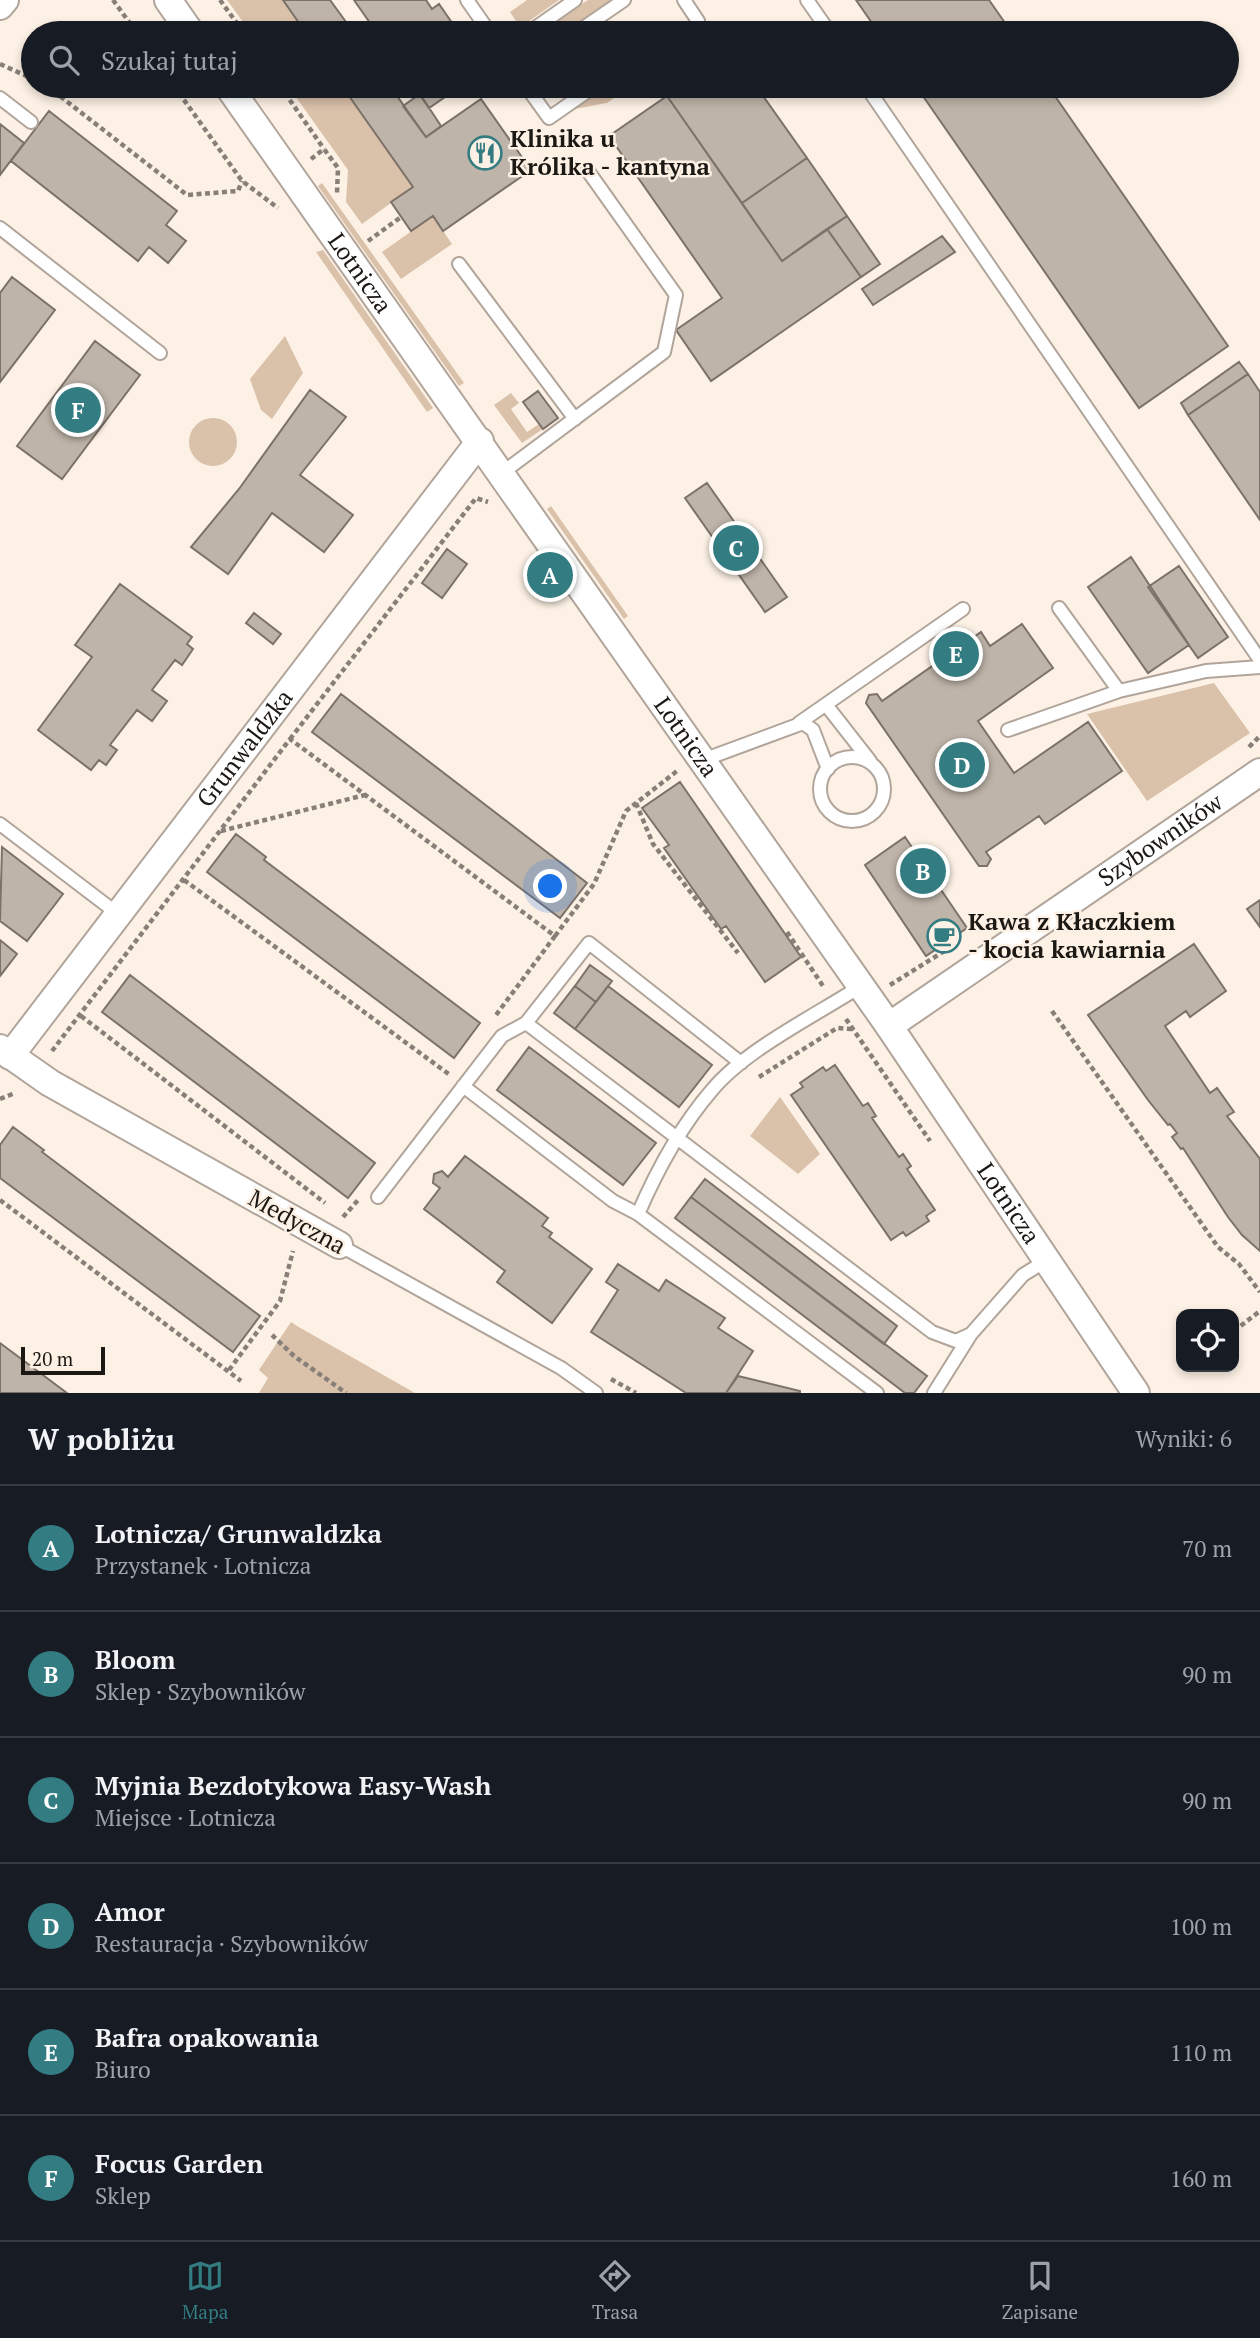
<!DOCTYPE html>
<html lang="pl">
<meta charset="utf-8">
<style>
:root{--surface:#171b24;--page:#242831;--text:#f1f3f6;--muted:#9ea1a6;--line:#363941;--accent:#337c81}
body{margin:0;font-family:"PT Serif",serif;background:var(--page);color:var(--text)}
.controls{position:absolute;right:21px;bottom:21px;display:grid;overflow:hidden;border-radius:14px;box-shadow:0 4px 10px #0003}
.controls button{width:63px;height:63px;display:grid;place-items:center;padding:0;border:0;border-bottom:2px solid var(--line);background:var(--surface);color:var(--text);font:35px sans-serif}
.scale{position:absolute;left:21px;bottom:18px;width:84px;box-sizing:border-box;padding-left:7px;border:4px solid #1c1814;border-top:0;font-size:19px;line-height:24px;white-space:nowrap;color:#1c1814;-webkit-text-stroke:5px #fdf1e5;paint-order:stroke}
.you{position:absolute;left:551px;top:887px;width:24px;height:24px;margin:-18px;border:5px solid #fff;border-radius:50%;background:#1a73e8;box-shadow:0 0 0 10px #1a73e833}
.badge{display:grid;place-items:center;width:46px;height:46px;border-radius:50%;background:var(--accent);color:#fff;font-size:23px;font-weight:700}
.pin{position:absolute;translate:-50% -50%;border:4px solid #fff;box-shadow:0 2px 7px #0006}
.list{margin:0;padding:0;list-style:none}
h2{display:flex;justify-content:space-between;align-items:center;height:91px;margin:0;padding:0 28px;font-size:30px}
h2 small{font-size:23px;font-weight:400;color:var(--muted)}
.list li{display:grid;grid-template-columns:46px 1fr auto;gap:21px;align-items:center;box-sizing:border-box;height:126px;padding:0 28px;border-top:2px solid var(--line)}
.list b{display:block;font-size:26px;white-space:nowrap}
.list p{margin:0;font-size:23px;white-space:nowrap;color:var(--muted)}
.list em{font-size:23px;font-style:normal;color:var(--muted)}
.icon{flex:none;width:38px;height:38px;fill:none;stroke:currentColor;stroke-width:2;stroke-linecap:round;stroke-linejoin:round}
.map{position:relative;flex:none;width:1260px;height:1393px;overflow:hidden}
.search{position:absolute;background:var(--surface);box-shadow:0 4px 10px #0003;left:21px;right:21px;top:21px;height:77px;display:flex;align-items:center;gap:18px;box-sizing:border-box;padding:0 24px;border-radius:38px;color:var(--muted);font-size:26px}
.sheet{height:847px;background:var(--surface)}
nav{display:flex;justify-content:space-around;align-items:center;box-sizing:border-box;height:98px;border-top:2px solid var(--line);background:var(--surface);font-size:19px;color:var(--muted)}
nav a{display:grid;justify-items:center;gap:4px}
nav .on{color:var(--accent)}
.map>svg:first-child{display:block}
.green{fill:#dac1aa}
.building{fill:#bfb4a9;stroke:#7d7269;stroke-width:2}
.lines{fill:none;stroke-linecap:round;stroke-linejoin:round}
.lane-casing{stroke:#b1a59b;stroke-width:16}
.street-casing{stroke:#b1a59b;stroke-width:30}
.path{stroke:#877f78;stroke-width:4.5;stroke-dasharray:5 3.5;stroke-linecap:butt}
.lane{stroke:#fff;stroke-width:12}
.street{stroke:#fff;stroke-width:26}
.labels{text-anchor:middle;stroke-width:5;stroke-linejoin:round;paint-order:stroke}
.poi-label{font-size:24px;font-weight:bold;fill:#1c1814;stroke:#fdf1e5;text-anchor:start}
.street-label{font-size:24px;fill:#1c1814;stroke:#fdf1e5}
</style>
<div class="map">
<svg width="1260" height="1393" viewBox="0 0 1260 1393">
<rect width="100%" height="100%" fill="#fdf1e5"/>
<path class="green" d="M227 0H283L306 33H251Z
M527 0H559L525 24 516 21 510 12Z
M588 0H612L563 33H536Z
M288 86H342L413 187 362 224 346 202 348 170Z
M607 86H632L607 103 574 109Z
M322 183 464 383 459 386 318 186Z
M433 216 452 244 401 279 382 252Z
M323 250 433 408 427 412 316 252Z
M285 336 303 373 272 419 261 410 250 379Z
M511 393 519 403 511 409 527 432 539 424 543 429 522 443 494 405Z
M189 442a24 24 0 1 1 48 0a24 24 0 1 1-48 0Z
M551 506 628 616 624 619 547 509Z
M1214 683 1250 733 1147 801 1087 714Z
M780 1097 820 1154 798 1174 750 1136Z
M291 1322 297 1326 415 1393H259L268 1378 259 1370Z"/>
<path class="building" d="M283 0H330L354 33H306Z
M354 0H426L432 9 439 4 459 33H377Z
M856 0H989L1012 33H879Z
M342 86H390L426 137 481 99 531 170 443 231 433 216 411 231 391 202 413 187Z
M414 86H461L429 108Z
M681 86H756L807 158 742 203 667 96Z
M916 86H1048L1228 346 1139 408Z
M420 94 441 126 426 137 403 106Z
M667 96 782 261 827 229 861 277 711 381 676 330 722 298 609 136Z
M49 111 177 211 166 225 186 241 168 263 149 247 138 261 11 161Z
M0 124 24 143 0 175Z
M807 158 847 216 782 261 742 203Z
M847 216 880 264 861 277 827 229Z
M942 236 955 252 873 305 862 289Z
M12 277 55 310 0 382V293Z
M95 341 140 375 62 479 17 446Z
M1239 362 1248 374 1188 415 1181 403Z
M1248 374 1260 392V520L1188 415Z
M310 390 346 417 300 475 353 515 324 552 272 513 228 574 191 547 239 489Z
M538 391 558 418 543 429 523 402Z
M707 483 787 597 765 612 685 498Z
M447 549 467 564 442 598 422 583Z
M1131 557 1189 645 1148 673 1088 587Z
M1179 566 1228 637 1198 658 1148 587Z
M120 584 192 637 187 644 193 649 182 665 175 660 152 690 167 701 152 721 137 710 110 745 117 750 106 765 99 760 91 770 38 730 92 657 75 645Z
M254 613 281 634 273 644 246 623Z
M1022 624 1053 668 978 721 1014 773 1088 722 1122 771 1045 824 1039 816 986 852 991 859 987 866H979L866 703 869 695 877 694 882 701 981 632 990 646Z
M341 694 587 883 560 918 312 732Z
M680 782 801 957 765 982 726 926 721 929 664 848 669 845 642 808Z
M236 834 266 857 264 860 480 1023 454 1058 207 872Z
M905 837 967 928 926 956 865 865Z
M2 847 63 894 27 941 0 921Z
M1260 900V927L1247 909Z
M0 940 17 954 0 976Z
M1194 944 1226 991 1190 1017 1186 1011 1165 1026 1210 1093 1217 1088 1234 1112 1227 1116 1260 1159V1251L1242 1235 1228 1217 1183 1148 1181 1149 1172 1137 1177 1133 1170 1124 1168 1125 1148 1100 1088 1015Z
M590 965 612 981 596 1002 575 986Z
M130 975 375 1163 348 1198 102 1012Z
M575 986 596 1002 575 1029 554 1013Z
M608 986 712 1065 679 1107 575 1029Z
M529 1047 656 1143 623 1185 497 1090Z
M835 1065 863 1106 868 1103 876 1116 872 1118 899 1157 903 1154 911 1166 907 1169 935 1210 926 1216 929 1221 906 1236 903 1232 891 1240 791 1095 803 1087 800 1083 823 1067 826 1071Z
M13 1127 44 1150 42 1152 260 1316 233 1352 0 1178V1145Z
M465 1156 548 1218 542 1226 552 1233 549 1237 592 1269 552 1323 497 1282 505 1271 424 1209 440 1188 433 1183 434 1174 442 1171 448 1177Z
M705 1179 897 1326 884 1344 691 1197Z
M691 1197 927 1376 914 1393H905L675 1218Z
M618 1264 659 1291 666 1280 725 1318 718 1328 753 1351 726 1393H686L591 1332 618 1290 606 1282Z
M0 1343 67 1393H0Z
M738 1376 800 1391V1393H726Z"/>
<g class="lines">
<defs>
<path id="lane" d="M467 0 490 33
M684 0 698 21 693 33
M807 0 830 33
M528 33 575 0
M576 33 624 0
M526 86 549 118 595 86
M866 86 1260 660
M0 98 31 122
M0 228 160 353
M459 264 575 419
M502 473 664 352 676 295 588 171
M1059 608 1119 691 1206 671 1260 667
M827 706 870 761
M799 723 963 609
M1008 730 1119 691
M820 789a32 32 0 1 1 64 0a32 32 0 1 1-64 0Z
M703 760 803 723 813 730 828 769
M0 824 118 914
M741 1063 589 943 526 1023 932 1332 956 1341 971 1334 1023 1275 1047 1260
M463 1086 613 1201 638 1214 877 1393
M378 1197 502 1036 526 1023
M638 1214C657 1170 680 1127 712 1090 745 1050 816 1015 861 986
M339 1245 561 1368 596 1393
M934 1393 971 1334"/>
<g id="street">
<path d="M168 0 191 33"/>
<path d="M0 6 5 0"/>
<path id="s1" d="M228 86 889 1026 1136 1393"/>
<path id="s2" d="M889 1026 1260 772"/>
<path d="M0 1048 50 1083 339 1245"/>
<path id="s3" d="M10 1056 480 441"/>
</g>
</defs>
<use href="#lane" class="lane-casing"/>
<use href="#street" class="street-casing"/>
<path class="path" d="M113 0 137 33
M220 0 244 33
M0 64 33 79
M47 86 187 195 238 191 242 181
M174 86 242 181 278 208
M280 86 324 149
M311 159 324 149 338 168 337 193
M368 241 401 217
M290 739 476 498 488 502
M1249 747 1260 736
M636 803 653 844 738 953
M221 831 365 795
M184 880 450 1075
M787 932 823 986
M555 936 594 884 626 811 677 771
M890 985 954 945
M1052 1011 1218 1247 1239 1264 1260 1292
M81 1016 325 1203
M846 1019 930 1141
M52 1051 290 739 555 936 496 1015
M759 1077 837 1028 852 1029
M0 1099 15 1093
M0 1200 241 1381
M343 1217 359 1199
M1234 1331 1260 1311
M272 1335 294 1356 346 1393
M229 1370 280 1301 293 1251
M611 1379 636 1393"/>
<use href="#lane" class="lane"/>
<use href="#street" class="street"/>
</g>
<defs>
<symbol id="restaurant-ring" viewBox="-11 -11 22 22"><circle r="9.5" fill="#fdf1e5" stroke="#337c81" stroke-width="1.5"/><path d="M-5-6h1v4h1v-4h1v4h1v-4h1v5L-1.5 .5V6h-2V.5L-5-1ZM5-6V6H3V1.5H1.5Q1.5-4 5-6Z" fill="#337c81"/></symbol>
<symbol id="cafe-ring" viewBox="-11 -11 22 22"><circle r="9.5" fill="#fdf1e5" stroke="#337c81" stroke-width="1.5"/><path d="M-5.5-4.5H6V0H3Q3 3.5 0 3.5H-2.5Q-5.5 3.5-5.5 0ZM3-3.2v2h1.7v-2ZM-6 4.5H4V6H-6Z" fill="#337c81"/></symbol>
</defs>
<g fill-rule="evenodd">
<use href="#restaurant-ring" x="466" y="134" width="38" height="38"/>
<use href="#cafe-ring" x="925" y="917" width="38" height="38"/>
</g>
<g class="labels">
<g class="poi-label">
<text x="510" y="147">Klinika u<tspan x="510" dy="28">Królika - kantyna</tspan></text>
<text x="968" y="930">Kawa z Kłaczkiem<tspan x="968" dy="28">- kocia kawiarnia</tspan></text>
</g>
<g class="street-label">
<text dy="8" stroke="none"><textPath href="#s1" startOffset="229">Lotnicza</textPath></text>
<text dy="8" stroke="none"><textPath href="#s1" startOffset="796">Lotnicza</textPath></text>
<text dy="8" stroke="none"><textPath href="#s3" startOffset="387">Grunwaldzka</textPath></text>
<text dy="8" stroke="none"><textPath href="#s2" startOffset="329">Szybowników</textPath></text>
<text dy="8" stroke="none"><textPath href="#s1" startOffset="1363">Lotnicza</textPath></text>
<text transform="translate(297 1222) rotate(29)" y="8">Medyczna</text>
</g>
</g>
</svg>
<div class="controls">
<button><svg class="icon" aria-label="locate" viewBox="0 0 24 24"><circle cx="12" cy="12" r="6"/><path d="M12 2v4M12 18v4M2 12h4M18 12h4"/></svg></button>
</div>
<div class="scale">20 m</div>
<div class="you"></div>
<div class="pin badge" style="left:550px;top:575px">A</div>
<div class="pin badge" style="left:923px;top:871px">B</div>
<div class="pin badge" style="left:736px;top:548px">C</div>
<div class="pin badge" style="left:962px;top:765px">D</div>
<div class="pin badge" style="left:956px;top:654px">E</div>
<div class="pin badge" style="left:78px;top:410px">F</div>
<div class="search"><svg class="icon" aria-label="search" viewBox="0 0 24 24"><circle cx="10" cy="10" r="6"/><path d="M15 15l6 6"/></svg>Szukaj tutaj</div>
</div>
<section class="sheet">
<h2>W pobliżu<small>Wyniki: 6</small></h2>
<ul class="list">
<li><span class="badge">A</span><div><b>Lotnicza/ Grunwaldzka</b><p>Przystanek · Lotnicza</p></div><em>70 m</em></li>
<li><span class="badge">B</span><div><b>Bloom</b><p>Sklep · Szybowników</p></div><em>90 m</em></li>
<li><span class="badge">C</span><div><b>Myjnia Bezdotykowa Easy-Wash</b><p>Miejsce · Lotnicza</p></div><em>90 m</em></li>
<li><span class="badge">D</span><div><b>Amor</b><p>Restauracja · Szybowników</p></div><em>100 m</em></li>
<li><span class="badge">E</span><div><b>Bafra opakowania</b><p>Biuro</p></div><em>110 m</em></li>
<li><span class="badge">F</span><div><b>Focus Garden</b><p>Sklep</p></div><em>160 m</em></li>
</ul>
</section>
<nav>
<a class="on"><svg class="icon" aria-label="map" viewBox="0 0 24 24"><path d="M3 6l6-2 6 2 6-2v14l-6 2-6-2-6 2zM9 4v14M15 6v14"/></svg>Mapa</a>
<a><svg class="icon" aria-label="directions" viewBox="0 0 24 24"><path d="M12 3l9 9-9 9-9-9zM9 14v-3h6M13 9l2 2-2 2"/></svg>Trasa</a>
<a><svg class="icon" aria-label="saved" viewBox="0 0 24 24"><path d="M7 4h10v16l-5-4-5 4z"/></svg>Zapisane</a>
</nav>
